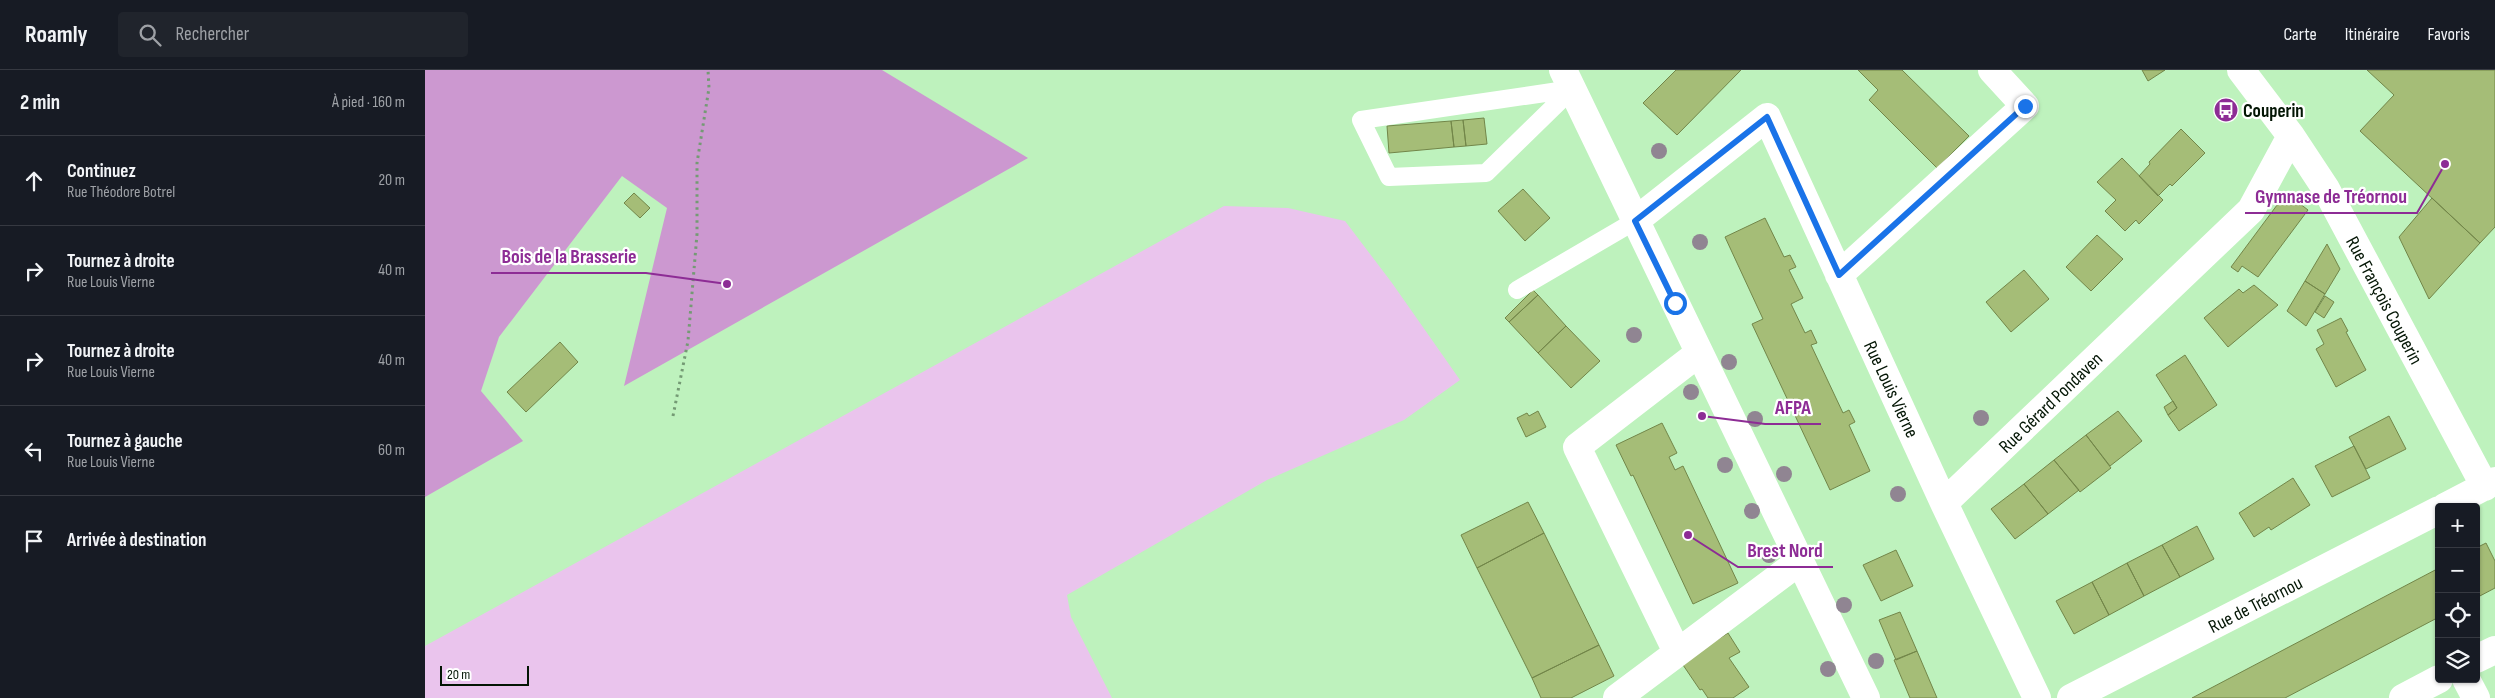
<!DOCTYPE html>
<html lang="fr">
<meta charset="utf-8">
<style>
:root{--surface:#171b24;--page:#20242c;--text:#f1f3f6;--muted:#9ea1a6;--line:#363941}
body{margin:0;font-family:"Sofia Sans Condensed",sans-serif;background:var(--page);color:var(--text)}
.controls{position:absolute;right:15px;bottom:15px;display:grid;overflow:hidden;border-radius:5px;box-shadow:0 1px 4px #0004}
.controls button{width:45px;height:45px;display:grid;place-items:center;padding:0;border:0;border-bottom:1px solid var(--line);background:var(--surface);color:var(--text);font:25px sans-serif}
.scale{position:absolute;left:15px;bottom:12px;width:89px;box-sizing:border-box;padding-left:5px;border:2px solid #031504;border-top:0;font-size:14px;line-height:18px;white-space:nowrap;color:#031504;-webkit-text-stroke:4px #fff;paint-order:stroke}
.stop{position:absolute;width:15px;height:15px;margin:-11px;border:4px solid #1a73e8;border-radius:50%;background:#fff}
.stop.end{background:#1a73e8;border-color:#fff;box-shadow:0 1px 5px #0008}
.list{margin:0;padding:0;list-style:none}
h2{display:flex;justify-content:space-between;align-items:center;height:65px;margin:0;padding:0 20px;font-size:21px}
h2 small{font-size:16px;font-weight:400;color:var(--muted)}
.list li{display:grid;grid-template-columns:32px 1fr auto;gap:15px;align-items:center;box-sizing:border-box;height:90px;padding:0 20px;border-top:1px solid var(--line)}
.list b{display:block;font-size:19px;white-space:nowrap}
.list p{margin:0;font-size:16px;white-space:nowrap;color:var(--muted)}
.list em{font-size:16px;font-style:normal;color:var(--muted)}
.icon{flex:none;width:28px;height:28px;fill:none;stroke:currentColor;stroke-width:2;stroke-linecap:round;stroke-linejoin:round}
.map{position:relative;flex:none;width:2070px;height:628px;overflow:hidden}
header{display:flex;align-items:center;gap:30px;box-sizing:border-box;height:70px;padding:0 25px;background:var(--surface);border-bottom:1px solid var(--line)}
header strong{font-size:24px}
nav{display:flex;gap:28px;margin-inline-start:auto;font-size:18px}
.search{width:350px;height:45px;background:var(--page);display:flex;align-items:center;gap:12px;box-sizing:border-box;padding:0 18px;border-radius:5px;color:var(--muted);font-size:19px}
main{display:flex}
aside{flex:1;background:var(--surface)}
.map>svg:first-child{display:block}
.green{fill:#eac4ed}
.forest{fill:#cc98d0}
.building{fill:#a5bd77;stroke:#728649}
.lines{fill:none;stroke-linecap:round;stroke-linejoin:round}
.path{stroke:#749a74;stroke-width:3;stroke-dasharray:2.5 4;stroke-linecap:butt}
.lane{stroke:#fff;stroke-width:18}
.street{stroke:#fff;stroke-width:28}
.secondary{stroke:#fff;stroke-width:28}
.tree{fill:#908592}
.route{stroke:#1a73e8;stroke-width:6}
.labels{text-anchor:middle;stroke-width:4.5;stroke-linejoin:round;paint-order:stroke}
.poi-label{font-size:19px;font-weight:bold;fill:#031504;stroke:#fff;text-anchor:start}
.street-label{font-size:19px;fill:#031504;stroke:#fff}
.leader{fill:none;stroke:#8d2c95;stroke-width:2}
.callout-dot{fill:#8d2c95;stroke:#fff;stroke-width:2}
.callout-label{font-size:20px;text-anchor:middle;font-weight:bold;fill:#8d2c95;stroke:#fff;stroke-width:4.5;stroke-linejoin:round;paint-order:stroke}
</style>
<header>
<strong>Roamly</strong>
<div class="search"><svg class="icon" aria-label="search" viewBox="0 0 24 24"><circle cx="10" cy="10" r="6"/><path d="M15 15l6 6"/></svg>Rechercher</div>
<nav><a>Carte</a><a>Itinéraire</a><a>Favoris</a></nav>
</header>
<main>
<aside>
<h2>2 min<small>À pied · 160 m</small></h2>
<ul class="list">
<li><svg class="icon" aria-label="ahead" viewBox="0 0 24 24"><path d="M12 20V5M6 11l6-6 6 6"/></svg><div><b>Continuez</b><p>Rue Théodore Botrel</p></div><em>20 m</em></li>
<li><svg class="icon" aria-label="right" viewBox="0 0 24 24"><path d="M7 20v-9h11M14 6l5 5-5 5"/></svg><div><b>Tournez à droite</b><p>Rue Louis Vierne</p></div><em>40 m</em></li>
<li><svg class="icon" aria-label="right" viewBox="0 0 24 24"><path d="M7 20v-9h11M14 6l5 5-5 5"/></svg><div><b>Tournez à droite</b><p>Rue Louis Vierne</p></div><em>40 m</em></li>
<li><svg class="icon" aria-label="left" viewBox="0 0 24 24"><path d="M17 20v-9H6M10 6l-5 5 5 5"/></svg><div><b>Tournez à gauche</b><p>Rue Louis Vierne</p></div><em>60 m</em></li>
<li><svg class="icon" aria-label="arrive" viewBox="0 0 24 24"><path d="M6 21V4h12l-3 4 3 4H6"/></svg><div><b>Arrivée à destination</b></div></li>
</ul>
</aside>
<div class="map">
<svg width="2070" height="628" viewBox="0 0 2070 628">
<rect width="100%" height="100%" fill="#bef2bd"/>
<path class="green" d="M799 136 863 138 920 151 967 213 1035 310 979 350 842 410 642 525 646 547 687 628H0V576Z"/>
<path class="forest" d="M0 0H457L603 88 199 316 242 138 197 106 74 267 56 321 98 371 0 427Z"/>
<path class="building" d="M1251 0H1316L1252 65 1218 33Z
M1433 0H1477L1544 66 1512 98 1444 30 1453 20Z
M1717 0H1740L1723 11Z
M1942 0H2070V157L2055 173 1935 61 1969 25Z
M1059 48 1062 74 1041 76 1038 50Z
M1038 50 1041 76 1029 77 1026 51Z
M1026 51 1029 77 964 83 962 56Z
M1756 59 1780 83 1747 116 1745 114 1733 126 1714 106 1725 94 1724 92Z
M1697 88 1738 130 1714 154 1711 150 1700 161 1680 141 1691 130 1672 112Z
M1098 119 1125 148 1100 171 1073 141Z
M209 123 225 138 215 148 199 133Z
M1861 123 1883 140 1833 207 1817 196 1813 202 1806 197Z
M2007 128 2055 173 2004 229 1974 167Z
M1340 148 1359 187 1365 185 1371 197 1364 200 1378 228 1366 234 1380 263 1386 260 1392 273 1386 275 1418 343 1424 340 1430 352 1424 355 1445 401 1405 420 1327 254 1338 249 1300 167Z
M1672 165 1698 189 1666 221 1641 197Z
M1902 174 1915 199 1900 224 1880 211Z
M1599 200 1624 229 1586 262 1561 232Z
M1880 211 1900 224 1881 256 1862 241Z
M1829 215 1853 235 1803 277 1779 248 1814 219 1818 223Z
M1108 220 1113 225 1084 252 1080 248Z
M1113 225 1141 256 1113 283 1084 252Z
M1900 226 1909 232 1899 248 1890 242Z
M1916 248 1923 261 1921 262 1941 300 1911 317 1891 279 1899 274 1892 260Z
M1141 256 1175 291 1146 318 1113 283Z
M135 272 153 292 101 342 82 322Z
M1760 285 1792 335 1754 361 1743 345 1752 338 1731 305Z
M1748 331 1752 338 1743 345 1739 337Z
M1113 341 1121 357 1101 367 1092 348 1102 343 1104 346Z
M1693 341 1717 371 1685 396 1661 365Z
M1964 346 1981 379 1941 399 1924 367Z
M1237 353 1252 383 1244 387 1250 400 1258 396 1313 513 1268 534 1208 405 1206 406 1191 375Z
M1661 365 1686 398 1655 422 1629 390Z
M1929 376 1945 408 1907 427 1890 396Z
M1629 390 1654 420 1623 444 1599 414Z
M1868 408 1885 435 1846 460 1844 457 1829 467 1814 443Z
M1599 414 1623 444 1590 469 1566 439Z
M1103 432 1119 463 1052 498 1036 465Z
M1772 456 1789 489 1755 507 1737 475Z
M1119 463 1174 575 1107 608 1052 498Z
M2061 473 2070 491V518L2051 528V478Z
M1737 475 1755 507 1719 526 1702 493Z
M1471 480 1488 516 1456 531 1438 495Z
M1702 493 1719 526 1684 545 1667 512Z
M2014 498V547L1860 628H1767Z
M1667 512 1684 545 1649 564 1631 531Z
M1475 542 1492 581 1471 590 1454 550Z
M1303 563 1315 582 1304 588 1324 617 1308 628H1283L1277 619 1275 620 1256 592Z
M1174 575 1189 606 1146 628H1116L1107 608Z
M1492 581 1512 628H1485L1469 590Z"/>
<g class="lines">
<path class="path" d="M248 346 263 271 272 164V93L284 18 283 0"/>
<path class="lane" d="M1147 19 1061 103 964 107 936 50Z
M1092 220 1210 151"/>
<path class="street" d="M1816 0 1866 66 1901 119 2060 417
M1210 151 1342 47 1519 433
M1414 205 1600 36 1567 0
M2020 437 2070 411
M1252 582 1152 377 1274 283
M2051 589 2070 580
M2041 609 2051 628
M1192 628 1375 491
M1612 628 1519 433 1826 140 1866 66
M1646 628 2014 440
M1978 628 2014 609"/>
<path class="secondary" d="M1138 0 1441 628"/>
</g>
<g class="tree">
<circle cx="1234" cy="81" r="8"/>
<circle cx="1275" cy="172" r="8"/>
<circle cx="1209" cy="265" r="8"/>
<circle cx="1304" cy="292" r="8"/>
<circle cx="1266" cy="322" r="8"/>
<circle cx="1556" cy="348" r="8"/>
<circle cx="1330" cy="349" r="8"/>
<circle cx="1300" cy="395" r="8"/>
<circle cx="1359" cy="404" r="8"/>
<circle cx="1473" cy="424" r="8"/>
<circle cx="1327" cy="441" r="8"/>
<circle cx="1344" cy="485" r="8"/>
<circle cx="1419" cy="535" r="8"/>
<circle cx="1451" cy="591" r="8"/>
<circle cx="1403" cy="599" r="8"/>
</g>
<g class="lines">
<path class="route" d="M1250 233 1210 151 1342 47 1414 205 1600 36"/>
</g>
<defs>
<symbol id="bus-disc" viewBox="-11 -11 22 22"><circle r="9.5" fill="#8d2c95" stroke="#fff"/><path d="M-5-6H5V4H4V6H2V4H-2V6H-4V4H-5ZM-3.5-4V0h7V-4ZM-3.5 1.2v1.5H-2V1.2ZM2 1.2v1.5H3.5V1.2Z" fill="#fff"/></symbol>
</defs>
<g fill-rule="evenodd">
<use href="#bus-disc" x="1787" y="26" width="28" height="28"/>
</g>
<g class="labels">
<g class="poi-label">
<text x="1818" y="47">Couperin</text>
</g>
<g class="street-label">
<text transform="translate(1960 230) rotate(62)" y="7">Rue François Couperin</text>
<text transform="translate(1467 319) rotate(65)" y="7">Rue Louis Vierne</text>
<text transform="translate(1625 332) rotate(-44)" y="7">Rue Gérard Pondaven</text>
<text transform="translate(1830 534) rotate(-27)" y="7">Rue de Tréornou</text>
</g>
</g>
<path class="leader" d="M2020 94L1992 143H1820M302 214L221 203H66M1277 346L1340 354H1396M1263 465L1313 497H1408"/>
<g class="callout-dot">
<circle cx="2020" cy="94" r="5"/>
<circle cx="302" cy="214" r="5"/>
<circle cx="1277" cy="346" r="5"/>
<circle cx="1263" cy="465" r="5"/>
</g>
<g class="callout-label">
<text x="1906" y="133">Gymnase de Tréornou</text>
<text x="144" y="193">Bois de la Brasserie</text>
<text x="1368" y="344">AFPA</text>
<text x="1360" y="487">Brest Nord</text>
</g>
</svg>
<div class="controls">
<button>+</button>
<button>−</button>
<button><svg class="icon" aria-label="locate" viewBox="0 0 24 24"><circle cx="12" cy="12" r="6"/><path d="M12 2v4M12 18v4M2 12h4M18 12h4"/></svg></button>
<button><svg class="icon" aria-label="layers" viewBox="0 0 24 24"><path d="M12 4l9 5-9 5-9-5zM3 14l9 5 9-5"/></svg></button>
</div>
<div class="scale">20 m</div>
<div class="stop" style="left:1250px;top:233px"></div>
<div class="stop end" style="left:1600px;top:36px"></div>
</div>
</main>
